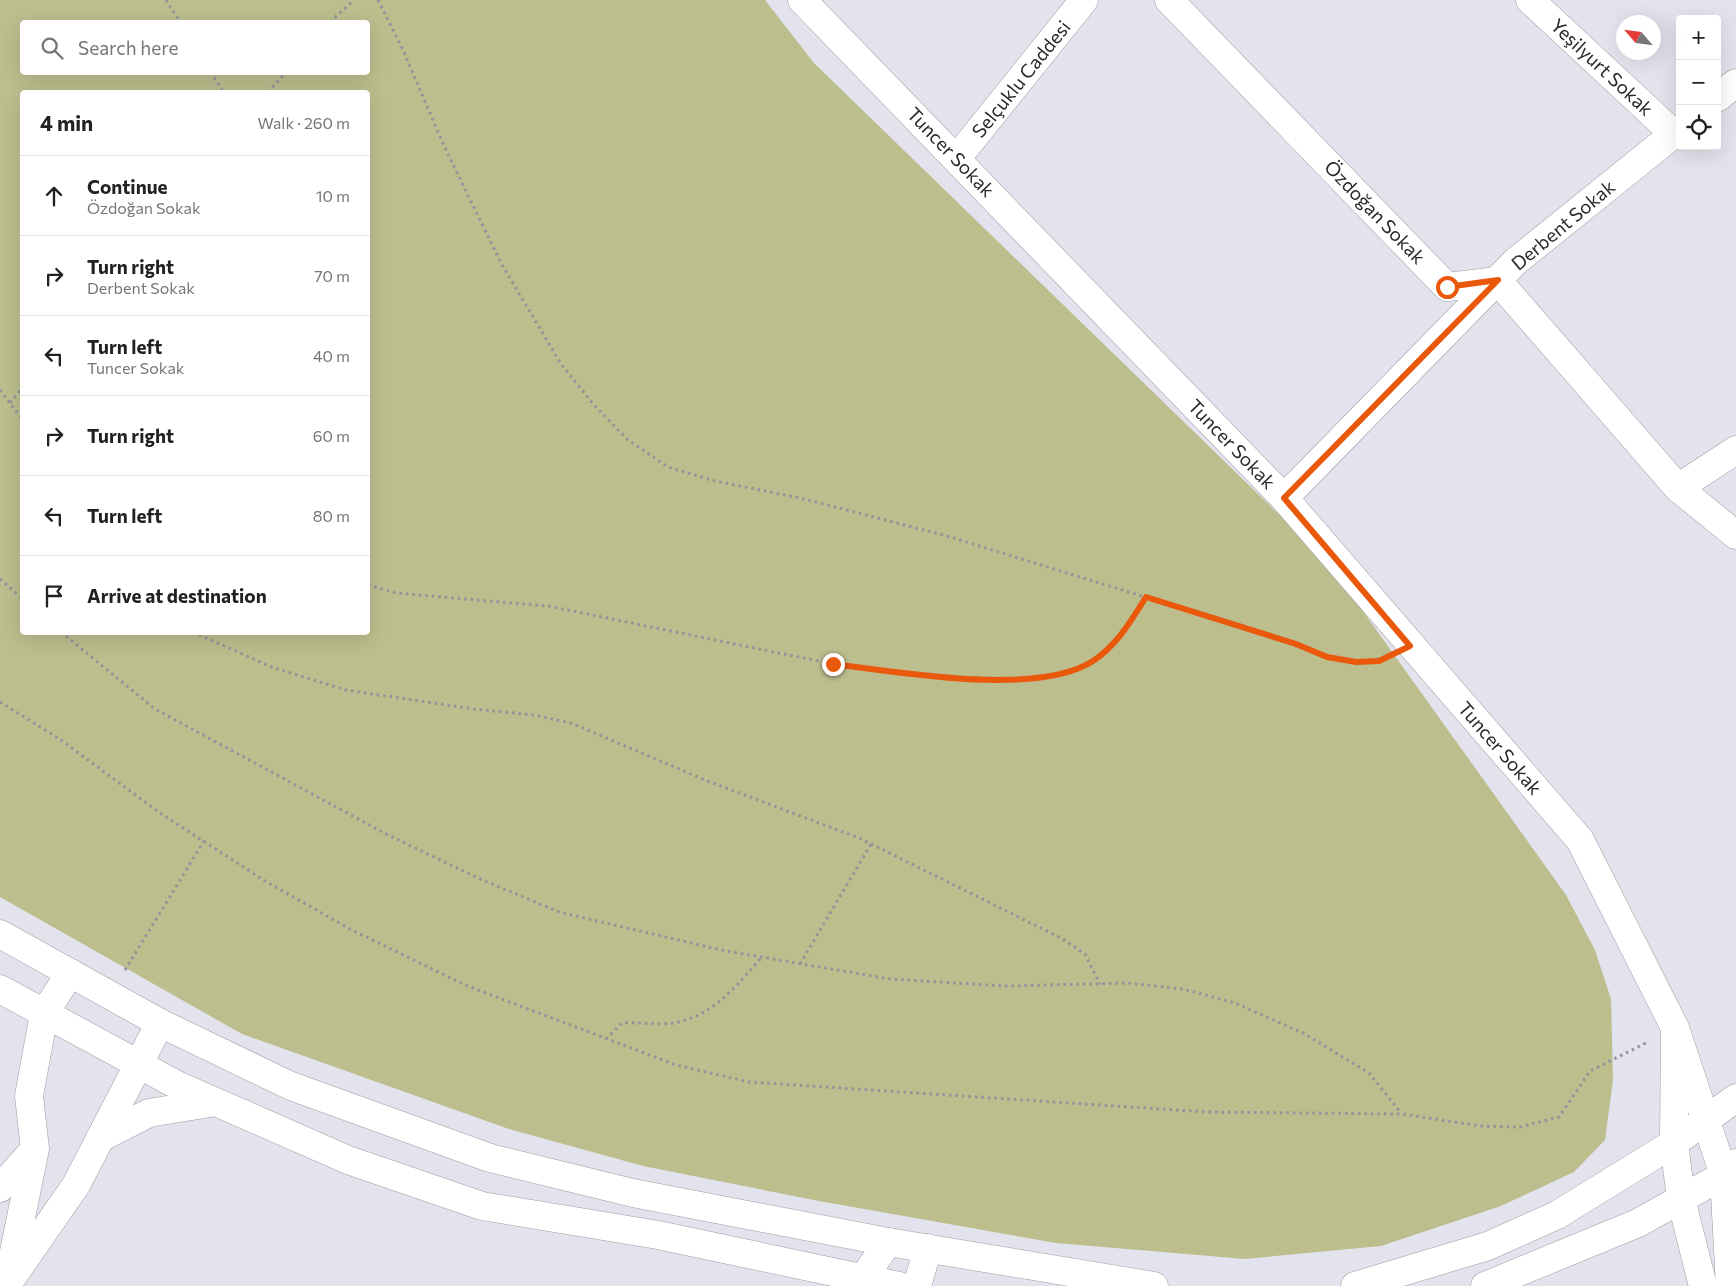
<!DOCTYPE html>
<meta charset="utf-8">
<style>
:root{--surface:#fff;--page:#f6f6f6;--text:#222;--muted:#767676;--line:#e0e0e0}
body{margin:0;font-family:Commissioner,sans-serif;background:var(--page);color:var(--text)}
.controls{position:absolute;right:15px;top:15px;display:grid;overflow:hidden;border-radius:5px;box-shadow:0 5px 20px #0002}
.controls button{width:45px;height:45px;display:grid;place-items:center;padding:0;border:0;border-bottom:1px solid var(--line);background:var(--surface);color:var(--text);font:25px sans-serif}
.compass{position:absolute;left:1616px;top:15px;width:45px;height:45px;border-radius:50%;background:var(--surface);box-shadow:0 5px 20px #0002;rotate:298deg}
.stop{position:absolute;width:15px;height:15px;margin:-11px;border:4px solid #ea580c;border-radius:50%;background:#fff}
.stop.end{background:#ea580c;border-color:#fff;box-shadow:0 1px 5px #0008}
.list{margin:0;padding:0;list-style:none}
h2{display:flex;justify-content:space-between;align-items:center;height:65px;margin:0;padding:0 20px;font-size:21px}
h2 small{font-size:16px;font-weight:400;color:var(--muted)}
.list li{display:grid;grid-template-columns:32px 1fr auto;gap:15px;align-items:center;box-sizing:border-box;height:80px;padding:0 20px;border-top:1px solid var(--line)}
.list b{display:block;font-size:19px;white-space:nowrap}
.list p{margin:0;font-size:16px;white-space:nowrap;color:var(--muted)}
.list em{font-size:16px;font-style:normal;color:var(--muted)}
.icon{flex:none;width:28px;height:28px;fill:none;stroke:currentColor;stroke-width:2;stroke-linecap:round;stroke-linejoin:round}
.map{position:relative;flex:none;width:1736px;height:1286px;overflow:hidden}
.search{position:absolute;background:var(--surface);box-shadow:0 5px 20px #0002;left:20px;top:20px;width:350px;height:55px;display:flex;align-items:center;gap:12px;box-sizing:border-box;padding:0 18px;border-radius:5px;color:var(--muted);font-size:19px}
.panel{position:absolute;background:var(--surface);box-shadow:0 5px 20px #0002;left:20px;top:90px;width:350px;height:545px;border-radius:5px}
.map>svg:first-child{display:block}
.green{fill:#bcbe8e;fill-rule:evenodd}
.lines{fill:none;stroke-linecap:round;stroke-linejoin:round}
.street-casing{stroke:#9c9da4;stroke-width:29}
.secondary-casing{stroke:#9c9da4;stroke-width:29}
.primary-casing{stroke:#9c9da4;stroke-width:29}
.path{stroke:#93939a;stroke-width:3;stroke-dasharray:2.5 4;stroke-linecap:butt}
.street{stroke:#fff;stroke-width:28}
.secondary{stroke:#fff;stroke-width:28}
.primary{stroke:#fff;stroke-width:28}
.route{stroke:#ea580c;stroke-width:6}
.labels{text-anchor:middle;stroke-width:4;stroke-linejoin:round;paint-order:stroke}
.street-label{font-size:19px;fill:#29292c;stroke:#fff}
</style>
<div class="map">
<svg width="1736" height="1286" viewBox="0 0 1736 1286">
<rect width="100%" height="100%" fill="#e2e3ec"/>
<path class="green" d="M0 0H765L814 63 1327 561 1566 895 1595 950 1611 999 1613 1080 1605 1140 1574 1172 1501 1206 1381 1246 1245 1259 1056 1243 819 1201 643 1166 509 1129 242 1034 0 897ZM22 22H368V72H22ZM22 92H368V632H22Z"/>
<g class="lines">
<defs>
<path id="street" d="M1169 0 1447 287 1498 281 1678 488 1736 535
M957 158 1084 0
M1678 488 1736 450
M0 1188 34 1150
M13 1276 76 1185 160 1023
M7 1286 35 1149 29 1096 44 1014 70 973"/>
<path id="secondary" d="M802 0 1284 498 1580 840 1675 1028
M1530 0 1674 134
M1717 98 1736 83
M1284 498 1515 262 1680 129
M0 934 160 1023 291 1086 490 1158 633 1193 888 1242 1154 1286
M0 989 177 1085 348 1160 482 1206 658 1235 899 1286
M100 1138 149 1113 216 1102
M1355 1286 1488 1246 1557 1215 1674 1143 1736 1098
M1485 1286 1638 1223 1724 1175 1736 1163
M1703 1286 1681 1199 1674 1143 1675 1028 1724 1175 1730 1286"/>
<path id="primary" d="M858 1286 888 1242
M917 1286 928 1248"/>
</defs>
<use href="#street" class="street-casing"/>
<use href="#secondary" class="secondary-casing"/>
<use href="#primary" class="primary-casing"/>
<path class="path" d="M166 0 180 22
M378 0 403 50 444 146 501 263 561 364 594 405 628 440 668 467 711 480 804 499 947 536 1242 627 1327 657 1356 662 1384 658
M330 22 354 0
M211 72 223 92
M268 92 286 72
M0 390 22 419
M10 403 22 388
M0 579 22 598
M368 585 396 593 548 606 833 664 939 677 1025 679 1068 673 1093 661 1124 633 1146 597
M61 632 155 709 388 835 478 878 559 912 721 950 890 979 1006 986 1128 983 1183 989 1235 1003 1303 1033 1369 1073 1401 1113
M193 632 274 668 346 690 474 709 533 715 571 723 705 780 859 838 1061 938 1085 954 1100 984
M0 702 61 740 160 813 265 881 350 929 465 985 676 1065 749 1082 1207 1112 1402 1114 1480 1126 1520 1127 1559 1117 1590 1071 1646 1043
M800 964 871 844
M125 970 204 841
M606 1039 622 1023C635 1022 648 1024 661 1024 707 1023 733 990 761 958"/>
<use href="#street" class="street"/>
<use href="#secondary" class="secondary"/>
<use href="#primary" class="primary"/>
</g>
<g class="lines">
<path class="route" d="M833 664C899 672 1037 697 1093 661 1117 645 1131 621 1146 597L1296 644 1327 657 1356 662 1379 661 1410 646 1284 498 1498 280 1447 287"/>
</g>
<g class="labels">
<g class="street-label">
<text transform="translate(1602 67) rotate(43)" y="7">Yeşilyurt Sokak</text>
<text transform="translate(1021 79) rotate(-51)" y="7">Selçuklu Caddesi</text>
<text transform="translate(951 152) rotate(46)" y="7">Tuncer Sokak</text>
<text transform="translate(1375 212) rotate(46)" y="7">Özdoğan Sokak</text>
<text transform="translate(1563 225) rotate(-40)" y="7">Derbent Sokak</text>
<text transform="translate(1232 444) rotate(46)" y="7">Tuncer Sokak</text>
<text transform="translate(1500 748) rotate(49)" y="7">Tuncer Sokak</text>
</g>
</g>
</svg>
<div class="controls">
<button>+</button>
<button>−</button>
<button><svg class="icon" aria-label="locate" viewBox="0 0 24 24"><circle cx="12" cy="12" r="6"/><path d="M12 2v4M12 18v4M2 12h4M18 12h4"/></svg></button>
</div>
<svg class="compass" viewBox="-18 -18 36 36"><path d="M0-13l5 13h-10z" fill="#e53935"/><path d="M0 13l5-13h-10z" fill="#767676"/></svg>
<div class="stop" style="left:1447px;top:287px"></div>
<div class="stop end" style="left:833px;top:664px"></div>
<div class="search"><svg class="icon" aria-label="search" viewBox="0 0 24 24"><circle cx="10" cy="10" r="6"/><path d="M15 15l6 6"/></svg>Search here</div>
<section class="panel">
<h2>4 min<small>Walk · 260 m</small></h2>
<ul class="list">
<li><svg class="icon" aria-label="ahead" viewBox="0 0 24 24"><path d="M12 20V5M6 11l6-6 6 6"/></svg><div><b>Continue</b><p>Özdoğan Sokak</p></div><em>10 m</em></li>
<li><svg class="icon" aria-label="right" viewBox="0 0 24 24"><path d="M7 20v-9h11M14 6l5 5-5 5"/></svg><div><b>Turn right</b><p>Derbent Sokak</p></div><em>70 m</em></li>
<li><svg class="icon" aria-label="left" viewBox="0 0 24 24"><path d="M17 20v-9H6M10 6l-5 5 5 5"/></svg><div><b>Turn left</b><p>Tuncer Sokak</p></div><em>40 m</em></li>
<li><svg class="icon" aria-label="right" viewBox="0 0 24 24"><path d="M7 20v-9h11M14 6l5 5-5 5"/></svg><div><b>Turn right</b></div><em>60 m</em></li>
<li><svg class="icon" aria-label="left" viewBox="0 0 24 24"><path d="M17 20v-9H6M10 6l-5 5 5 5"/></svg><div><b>Turn left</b></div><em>80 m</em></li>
<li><svg class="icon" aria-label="arrive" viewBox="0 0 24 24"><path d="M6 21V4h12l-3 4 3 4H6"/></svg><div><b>Arrive at destination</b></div></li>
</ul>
</section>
</div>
